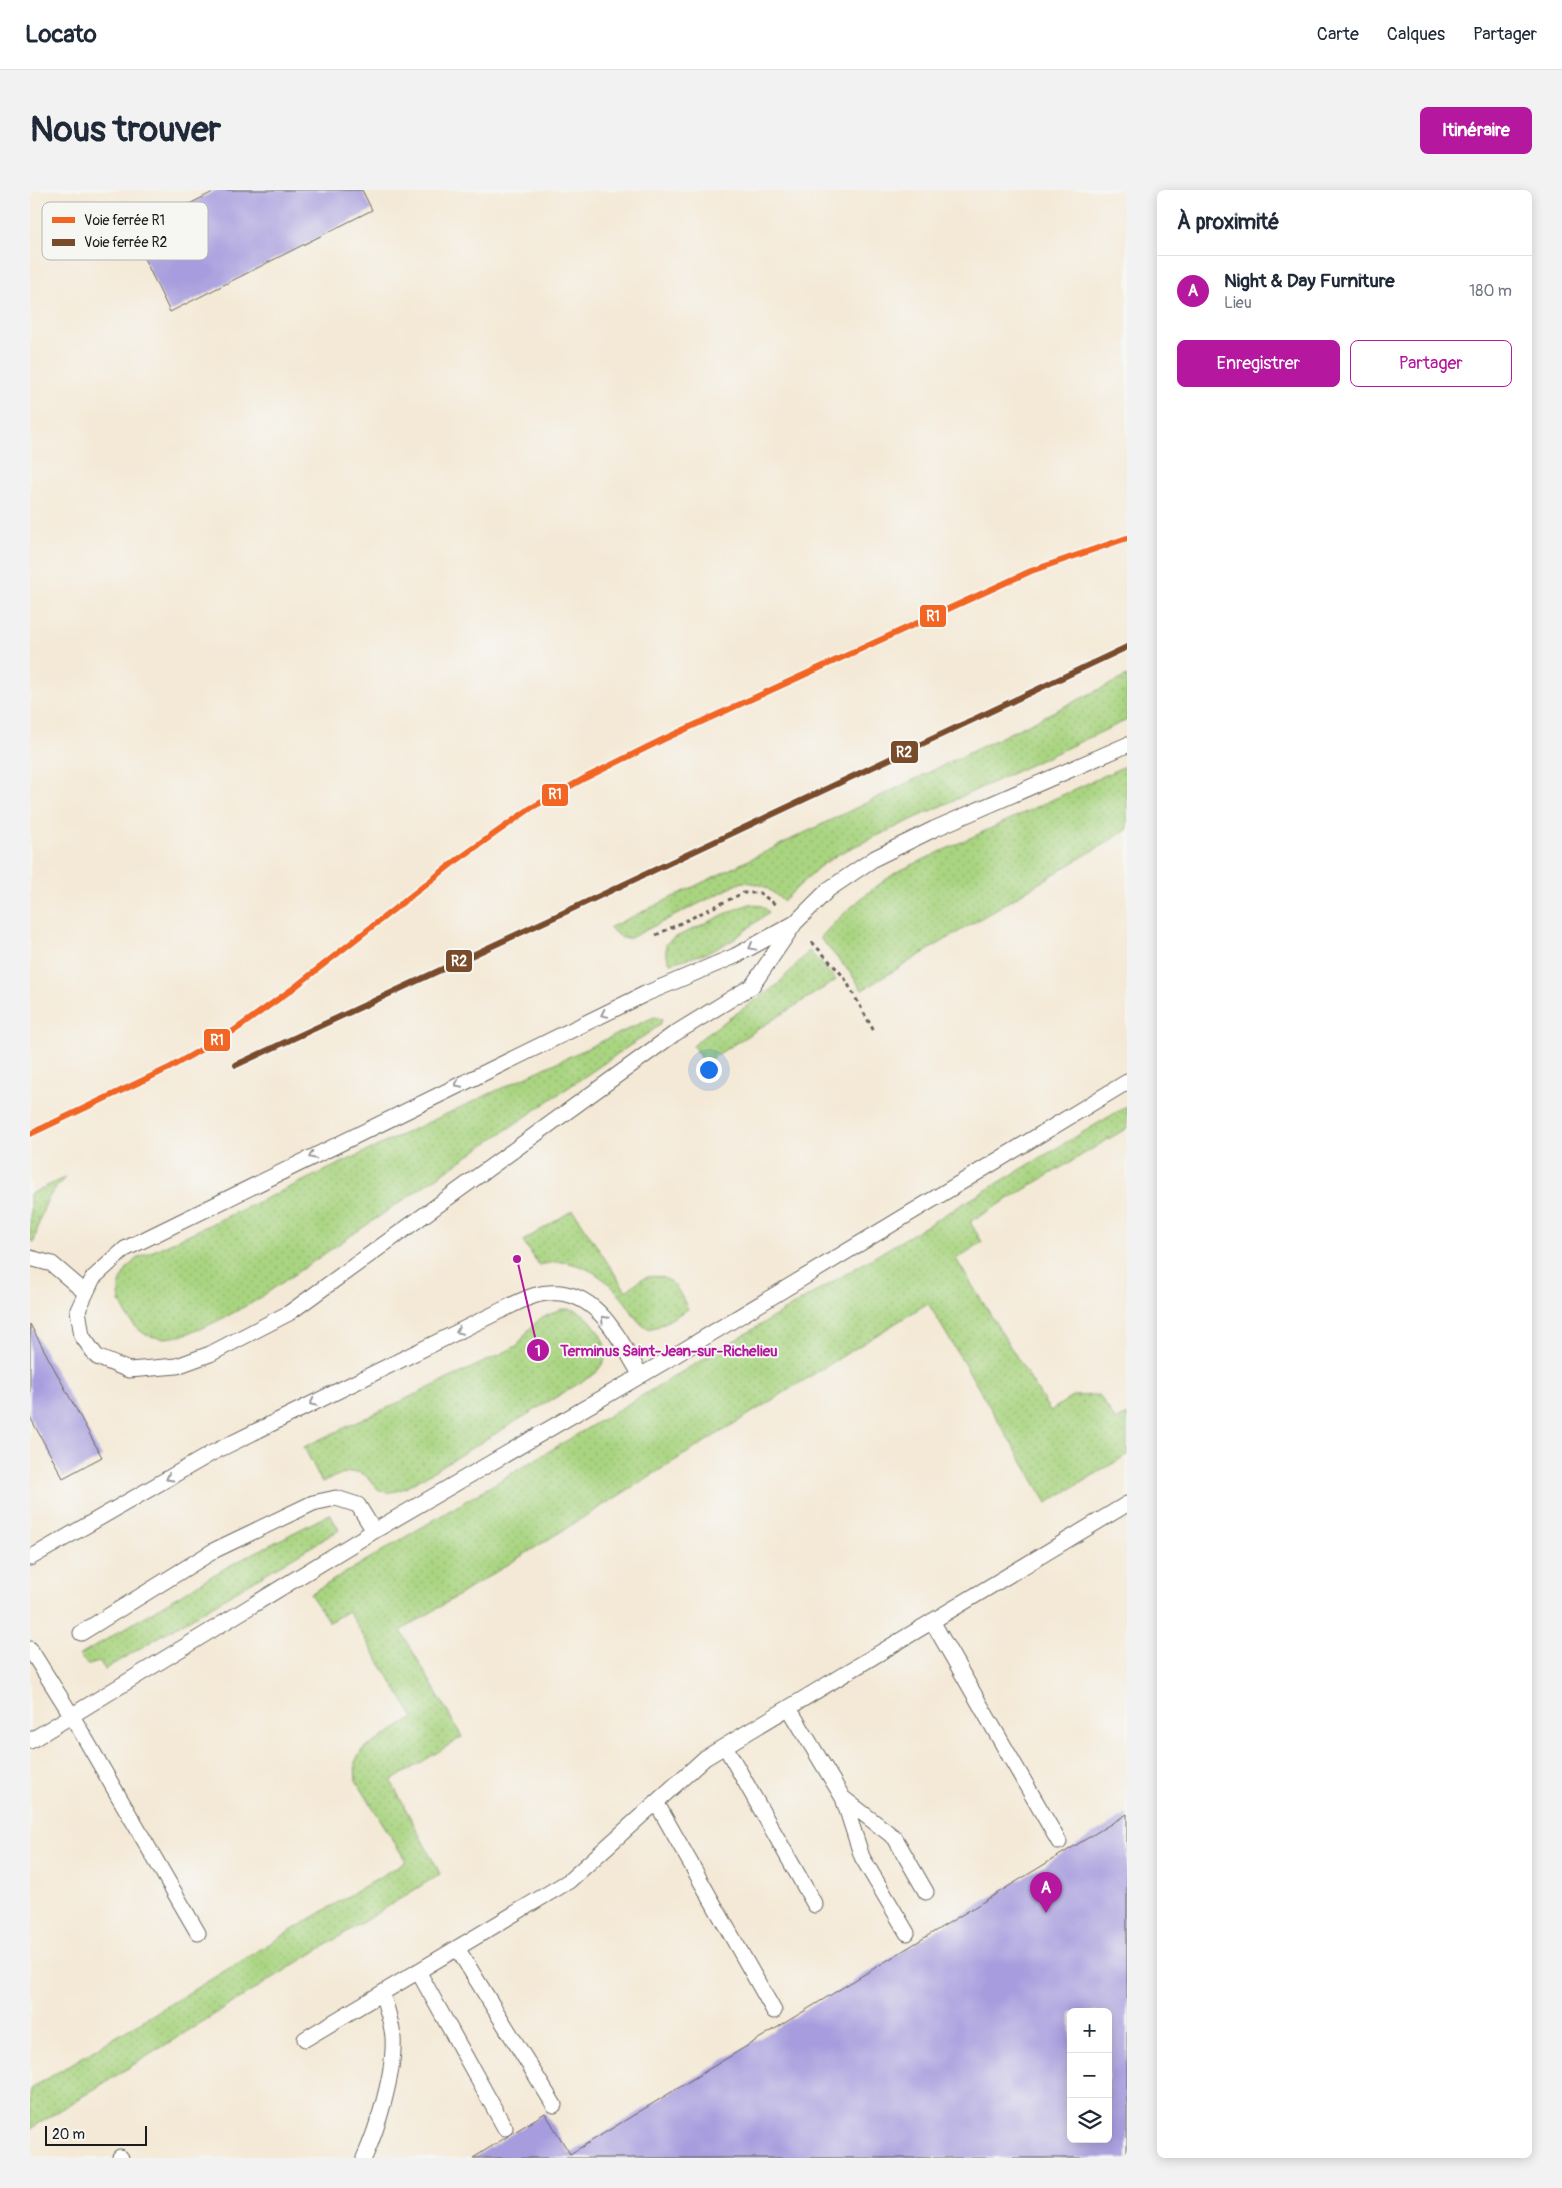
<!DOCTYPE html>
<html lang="fr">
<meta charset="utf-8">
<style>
:root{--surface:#fff;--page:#f2f2f3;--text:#1f2937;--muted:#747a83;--line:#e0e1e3;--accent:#b5179e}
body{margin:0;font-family:Pangolin,sans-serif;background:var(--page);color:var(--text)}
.controls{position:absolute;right:15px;bottom:15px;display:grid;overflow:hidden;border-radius:8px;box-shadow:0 2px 12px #0003}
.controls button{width:45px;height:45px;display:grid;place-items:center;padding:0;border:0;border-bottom:1px solid var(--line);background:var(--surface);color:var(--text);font:25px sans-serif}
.scale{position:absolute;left:15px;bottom:12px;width:102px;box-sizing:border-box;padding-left:5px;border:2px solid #1c1c1c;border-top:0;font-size:14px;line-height:18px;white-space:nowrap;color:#1c1c1c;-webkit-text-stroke:4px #f6f6f2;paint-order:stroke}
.you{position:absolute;left:678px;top:879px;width:18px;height:18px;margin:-12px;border:4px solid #fff;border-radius:50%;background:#1a73e8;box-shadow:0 0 0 8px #1a73e833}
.badge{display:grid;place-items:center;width:32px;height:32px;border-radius:50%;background:var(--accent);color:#fff;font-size:16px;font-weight:700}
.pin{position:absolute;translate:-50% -41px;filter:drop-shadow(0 1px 2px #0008)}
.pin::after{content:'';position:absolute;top:26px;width:18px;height:15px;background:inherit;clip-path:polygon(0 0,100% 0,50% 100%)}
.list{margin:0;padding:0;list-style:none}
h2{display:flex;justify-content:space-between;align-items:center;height:65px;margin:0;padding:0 20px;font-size:21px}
h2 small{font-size:16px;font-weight:400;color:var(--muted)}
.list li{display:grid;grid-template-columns:32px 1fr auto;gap:15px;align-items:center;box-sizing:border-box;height:70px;padding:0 20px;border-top:1px solid var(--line)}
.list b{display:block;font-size:19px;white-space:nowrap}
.list p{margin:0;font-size:16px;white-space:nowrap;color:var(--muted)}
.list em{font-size:16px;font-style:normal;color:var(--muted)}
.actions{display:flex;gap:10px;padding:15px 20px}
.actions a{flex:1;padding:11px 0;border:1px solid var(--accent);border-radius:8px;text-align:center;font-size:18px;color:var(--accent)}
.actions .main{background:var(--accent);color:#fff}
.icon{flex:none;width:28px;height:28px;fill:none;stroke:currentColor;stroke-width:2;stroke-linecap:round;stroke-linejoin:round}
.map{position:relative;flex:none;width:1097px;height:1968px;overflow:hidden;border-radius:8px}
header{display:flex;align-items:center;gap:30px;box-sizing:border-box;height:70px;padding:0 25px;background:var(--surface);border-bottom:1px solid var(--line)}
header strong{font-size:24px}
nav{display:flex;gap:28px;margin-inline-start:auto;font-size:18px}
.intro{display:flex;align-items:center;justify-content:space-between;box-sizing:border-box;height:120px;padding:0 30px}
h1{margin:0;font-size:35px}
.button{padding:12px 22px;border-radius:8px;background:var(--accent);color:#fff;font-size:18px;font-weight:700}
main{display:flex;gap:30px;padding:0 30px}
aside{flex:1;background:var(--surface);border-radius:8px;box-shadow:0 2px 12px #0003}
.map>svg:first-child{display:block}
.grass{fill:url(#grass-dots);stroke:#62784e}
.building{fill:#a79dde;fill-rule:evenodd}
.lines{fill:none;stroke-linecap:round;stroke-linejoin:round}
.lane-casing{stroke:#68645d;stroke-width:17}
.path{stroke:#68645d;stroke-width:3;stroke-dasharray:4 4;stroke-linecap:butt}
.lane{stroke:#fff;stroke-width:15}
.rail-1-casing{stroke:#f6f6f2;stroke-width:10}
.rail-2-casing{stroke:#f6f6f2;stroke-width:10}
.rail-1{stroke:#f26522;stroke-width:6}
.rail-2{stroke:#7a4b2a;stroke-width:6}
.oneway{stroke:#999}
.key{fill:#f6f6f2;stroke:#b5b5b2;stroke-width:1}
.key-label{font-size:14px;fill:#1c1c1c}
.leader{fill:none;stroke:#b5179e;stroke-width:2}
.callout-dot{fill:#b5179e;stroke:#f6f6f2;stroke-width:2}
.mark-label{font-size:15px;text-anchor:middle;font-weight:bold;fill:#fff}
.callout-label{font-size:15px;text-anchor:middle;font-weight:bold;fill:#b5179e;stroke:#f6f6f2;stroke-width:4;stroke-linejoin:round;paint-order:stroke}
.line-badge{stroke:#f6f6f2;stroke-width:2}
.badge-label{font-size:14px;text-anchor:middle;font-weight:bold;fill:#fff}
</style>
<header>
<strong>Locato</strong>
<nav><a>Carte</a><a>Calques</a><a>Partager</a></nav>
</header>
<div class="intro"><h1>Nous trouver</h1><a class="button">Itinéraire</a></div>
<main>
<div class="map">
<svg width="1097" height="1968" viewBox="0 0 1097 1968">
<defs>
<pattern id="grass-dots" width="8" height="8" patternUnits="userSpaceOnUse" patternTransform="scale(1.25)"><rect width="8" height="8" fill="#a9d480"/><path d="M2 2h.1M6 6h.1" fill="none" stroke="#91b56e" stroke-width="1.8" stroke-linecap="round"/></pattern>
</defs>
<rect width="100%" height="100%" fill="#f6f6f2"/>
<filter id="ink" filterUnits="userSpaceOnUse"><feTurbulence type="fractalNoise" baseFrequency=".02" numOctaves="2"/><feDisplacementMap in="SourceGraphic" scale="10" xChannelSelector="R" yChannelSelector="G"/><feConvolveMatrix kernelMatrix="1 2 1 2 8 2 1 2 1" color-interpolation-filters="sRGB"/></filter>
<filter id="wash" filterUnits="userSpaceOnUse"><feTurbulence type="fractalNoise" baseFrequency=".0096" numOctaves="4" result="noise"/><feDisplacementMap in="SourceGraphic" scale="20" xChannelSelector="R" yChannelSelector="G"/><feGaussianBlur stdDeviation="1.12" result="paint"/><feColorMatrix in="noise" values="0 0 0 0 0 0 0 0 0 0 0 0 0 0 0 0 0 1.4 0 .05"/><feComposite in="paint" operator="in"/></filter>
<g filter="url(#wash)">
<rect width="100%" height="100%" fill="#f4e9d6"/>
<path class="grass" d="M1097 486V530L810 663 789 677 753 711C738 698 733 693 712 692L600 748H592L579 738Z
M1097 575V640L832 800 822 785 790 748C815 721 837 702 867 682Z
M720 714 732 716 739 722 703 750 677 763 640 773 636 763V754L642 749 708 718Z
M779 761 806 790 674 873 663 856 674 846 747 795Z
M624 827 632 829 630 835 225 1111C200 1124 149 1156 121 1146 106 1142 97 1127 91 1113 85 1096 94 1080 106 1069Z
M1097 916V938L940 1032 952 1052 926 1069 1020 1221 1043 1206 1069 1205 1086 1231 1097 1225V1265L1017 1313 898 1113 371 1441 432 1547 361 1591 410 1684 0 1939V1899L376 1671 326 1590 325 1572 332 1560 384 1528 318 1421 299 1432 280 1404Z
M36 987C14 1007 11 1025 4 1052L0 1051V1004Z
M543 1020 596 1101C602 1097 608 1090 615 1088 640 1080 649 1101 658 1119L629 1136 618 1139C608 1133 604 1125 598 1116 582 1093 561 1075 532 1072 525 1071 516 1074 509 1075L493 1051Z
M532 1119C536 1119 541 1119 545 1120 559 1124 577 1150 576 1165 575 1172 570 1177 566 1183L377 1297C339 1314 348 1284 326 1282 315 1281 302 1288 292 1292L274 1257 473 1163 488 1155 500 1138 511 1128Z
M300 1324 309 1340 75 1479 69 1472 59 1475 49 1466 195 1378Z"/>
<g id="blocks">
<path class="building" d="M187 0H332L342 20 140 122 102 43Z
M0 1134 72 1267 33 1288 0 1227Z
M1097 1624V1968H443L515 1923 540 1964ZM1041 1822H1078V1949H1041Z"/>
</g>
</g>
<g filter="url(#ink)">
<use href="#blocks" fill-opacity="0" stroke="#68645d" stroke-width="1"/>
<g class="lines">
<defs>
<path id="lane" d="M765 733 705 766 615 804 95 1059 63 1088 48 1120 52 1146 67 1167 99 1180 147 1176 180 1164 259 1123 644 844 722 796 765 733 799 699 845 668 904 639 1097 555
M0 1068 22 1074 56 1103
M0 1368 182 1263 468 1122C483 1115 501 1104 518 1103 567 1098 589 1149 610 1184
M902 1431 1029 1652
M51 1443 185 1360 283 1313 306 1308 328 1315 344 1341
M0 1459 42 1526 168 1743
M759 1518 813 1608 865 1648 896 1702
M0 1551 344 1341 634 1172 1097 892
M695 1556 785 1715
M813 1608 832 1667 877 1743
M626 1612 744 1821
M427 1758 524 1915
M388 1781 475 1938
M275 1849 539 1691 675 1568 1097 1314
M90 1967 91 1968
M334 1968C348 1938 365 1880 363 1848 362 1832 356 1817 352 1803"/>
</defs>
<use href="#lane" class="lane-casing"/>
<path class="path" d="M626 745 713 703H730L746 715
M782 752 814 787 845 843"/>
<use href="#lane" class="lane"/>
<defs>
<path id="rail-1" d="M0 944 139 878 205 840 261 800 423 673 501 618 555 588 634 549 1001 381 1097 348"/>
<path id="rail-2" d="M206 875 546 717 1097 457"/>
</defs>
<use href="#rail-1" class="rail-1-casing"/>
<use href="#rail-2" class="rail-2-casing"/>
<use href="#rail-1" class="rail-1"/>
<use href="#rail-2" class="rail-2"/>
</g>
<defs><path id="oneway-chevron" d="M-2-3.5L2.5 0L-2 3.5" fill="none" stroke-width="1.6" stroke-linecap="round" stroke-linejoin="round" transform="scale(1.25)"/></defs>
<g class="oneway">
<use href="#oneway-chevron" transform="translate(722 757) rotate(151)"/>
<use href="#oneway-chevron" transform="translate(574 824) rotate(154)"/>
<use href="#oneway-chevron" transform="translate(428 894) rotate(154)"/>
<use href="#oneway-chevron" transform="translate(282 966) rotate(154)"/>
<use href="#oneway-chevron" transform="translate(574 1129) rotate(-133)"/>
<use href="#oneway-chevron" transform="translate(429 1141) rotate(154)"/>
<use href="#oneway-chevron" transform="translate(283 1213) rotate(154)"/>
<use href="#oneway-chevron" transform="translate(139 1288) rotate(150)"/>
</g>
</g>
<rect x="12" y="12" width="166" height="58" rx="8" class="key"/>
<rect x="22" y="27" width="23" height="6" fill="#f26522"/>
<rect x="22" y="49" width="23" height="7" fill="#7a4b2a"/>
<g class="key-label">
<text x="54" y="35">Voie ferrée R1</text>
<text x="54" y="57">Voie ferrée R2</text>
</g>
<path class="leader" d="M487 1069L508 1160"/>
<g class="callout-dot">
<circle cx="487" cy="1069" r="5"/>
<circle cx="508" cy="1160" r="12"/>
</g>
<g class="mark-label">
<text x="508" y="1166">1</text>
</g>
<g class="callout-label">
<text x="639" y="1166">Terminus Saint-Jean-sur-Richelieu</text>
</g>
<g class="line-badge">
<rect x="889" y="414" width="28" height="24" rx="5" fill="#f26522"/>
<rect x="860" y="550" width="29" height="24" rx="5" fill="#7a4b2a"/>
<rect x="511" y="593" width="28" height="24" rx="5" fill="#f26522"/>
<rect x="415" y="759" width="28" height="24" rx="5" fill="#7a4b2a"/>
<rect x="173" y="838" width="28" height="24" rx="5" fill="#f26522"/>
</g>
<g class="badge-label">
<text x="903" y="431">R1</text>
<text x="874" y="567">R2</text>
<text x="525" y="609">R1</text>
<text x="429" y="776">R2</text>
<text x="187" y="855">R1</text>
</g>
</svg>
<div class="controls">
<button>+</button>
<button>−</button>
<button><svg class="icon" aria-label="layers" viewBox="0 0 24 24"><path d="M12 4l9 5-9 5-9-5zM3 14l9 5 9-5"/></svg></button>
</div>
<div class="scale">20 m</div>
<div class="you"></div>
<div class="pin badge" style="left:1016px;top:1723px">A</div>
</div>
<aside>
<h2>À proximité<small></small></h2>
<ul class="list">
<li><span class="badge">A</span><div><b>Night &amp; Day Furniture</b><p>Lieu</p></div><em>180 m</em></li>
</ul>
<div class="actions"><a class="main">Enregistrer</a><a>Partager</a></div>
</aside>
</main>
